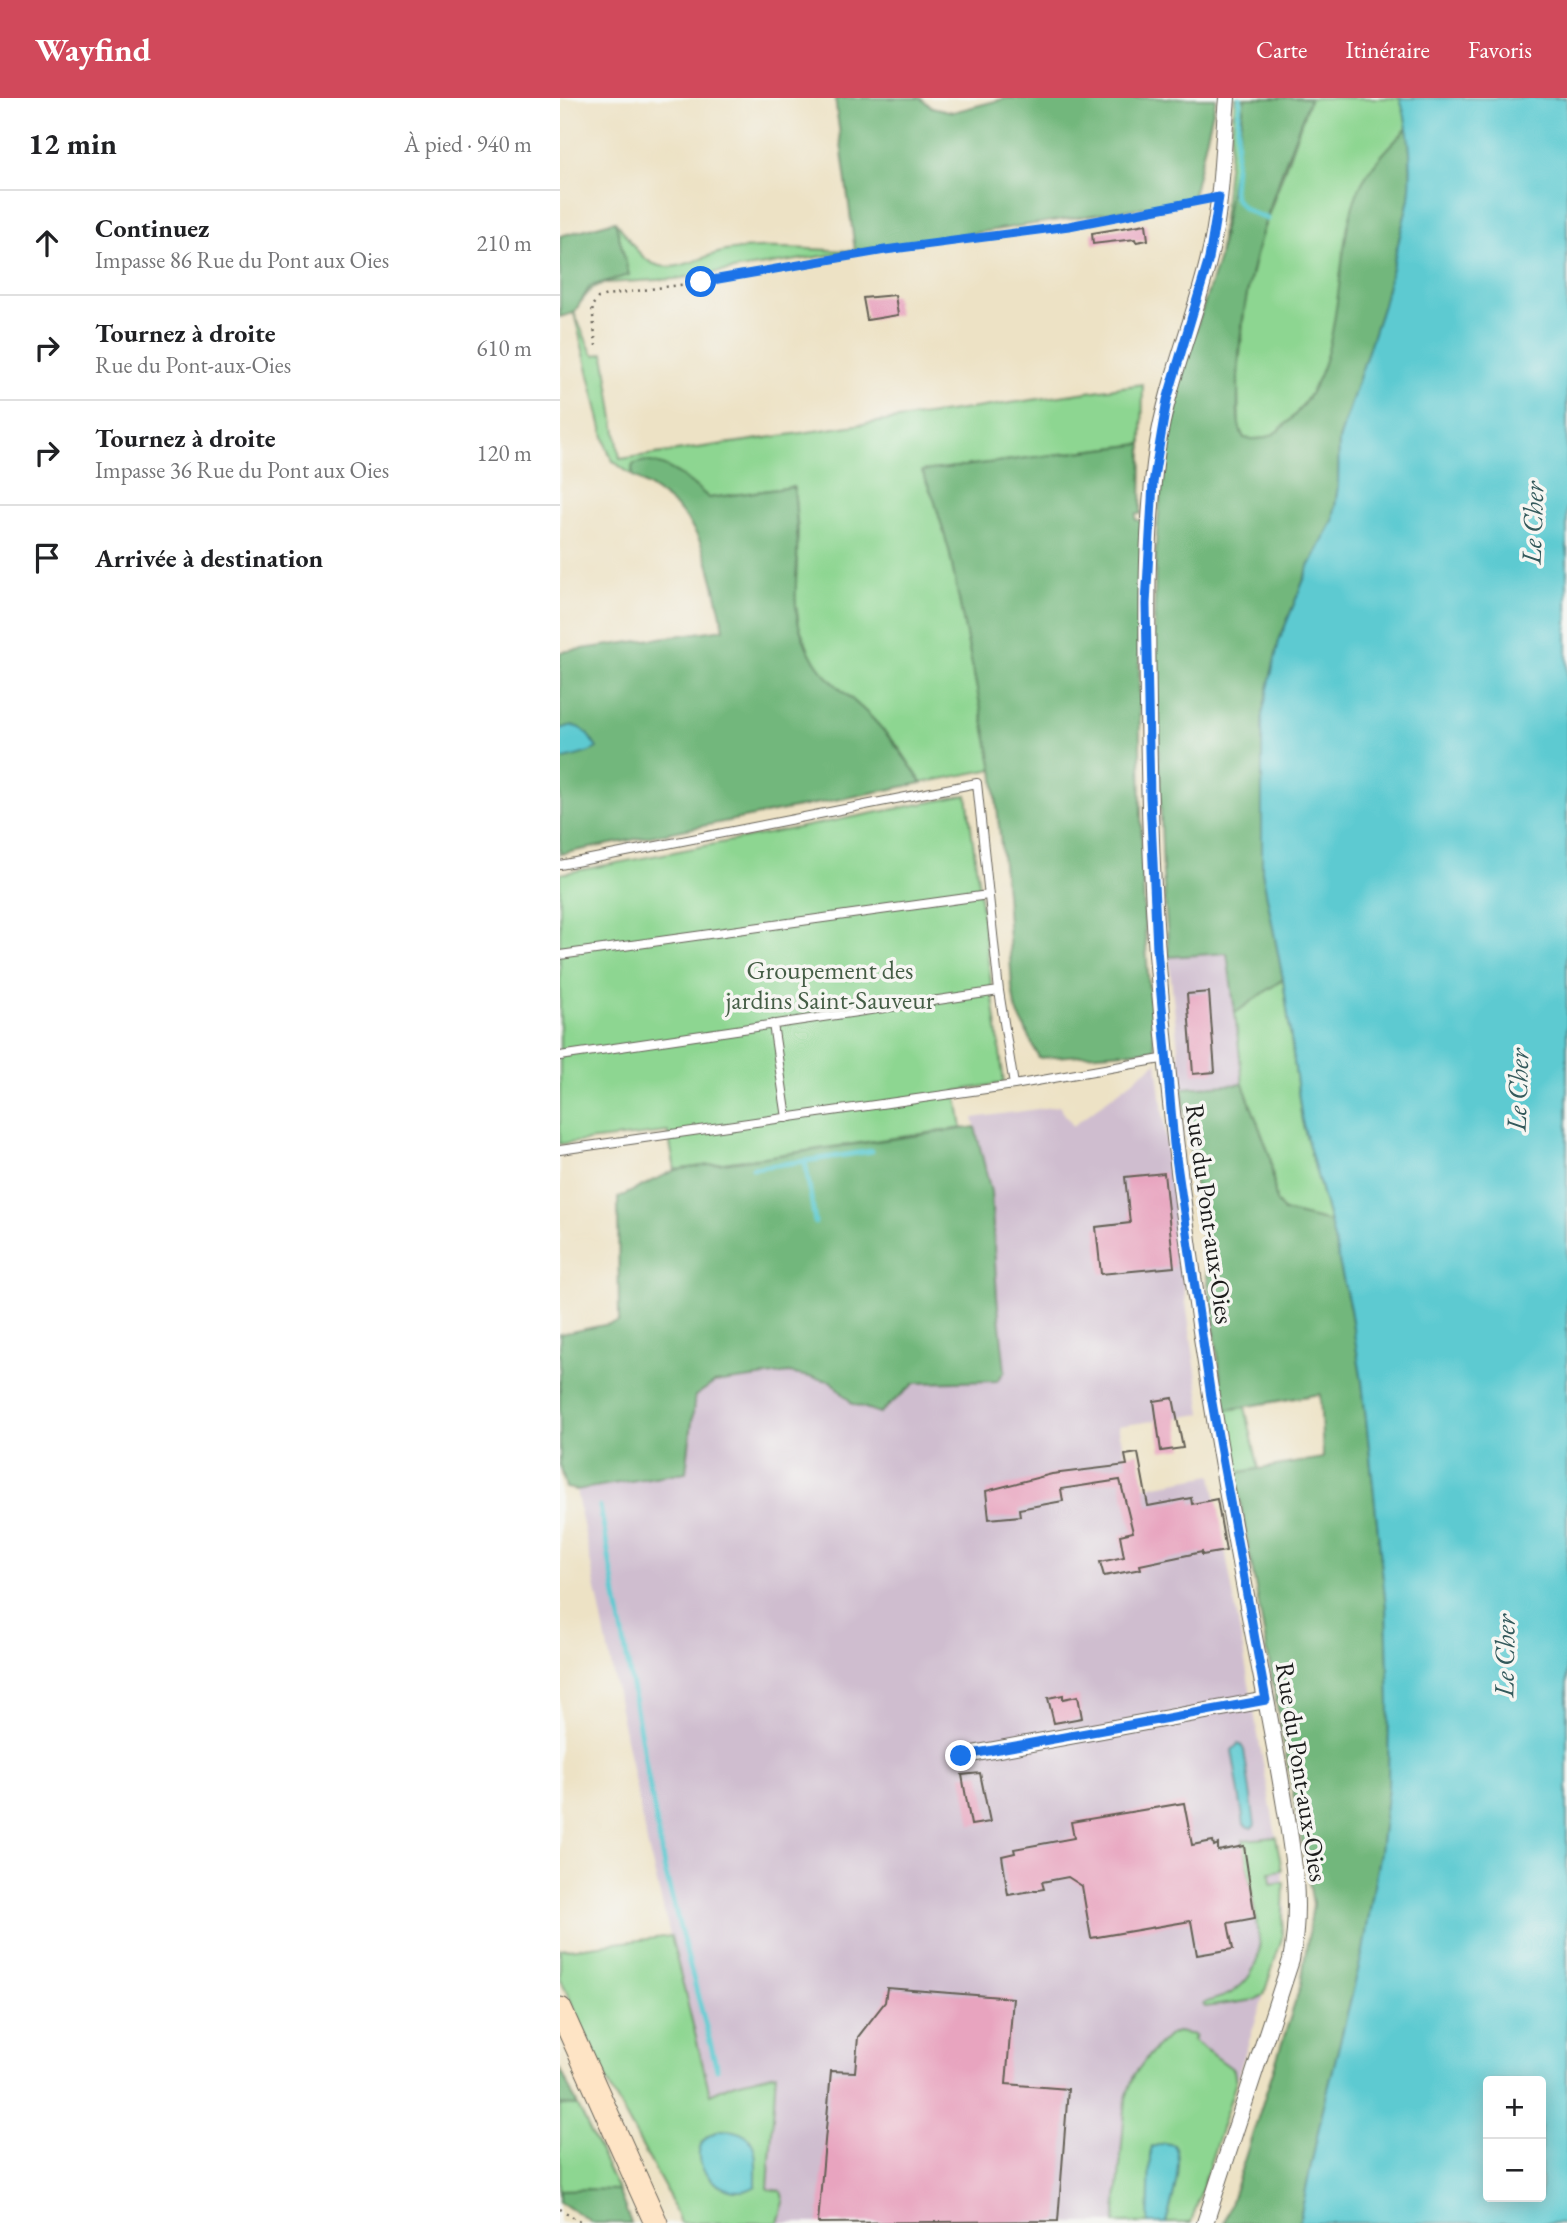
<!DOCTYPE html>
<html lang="fr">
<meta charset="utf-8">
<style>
:root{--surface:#fff;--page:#f2f2f2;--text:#202124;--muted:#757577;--line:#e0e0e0;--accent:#d1495b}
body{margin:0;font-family:"EB Garamond",serif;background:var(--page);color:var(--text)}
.controls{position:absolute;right:21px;bottom:21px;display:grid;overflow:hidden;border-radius:7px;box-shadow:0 4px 18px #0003}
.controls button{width:63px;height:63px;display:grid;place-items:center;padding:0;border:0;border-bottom:2px solid var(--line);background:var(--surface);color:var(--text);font:35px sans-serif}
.stop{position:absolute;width:21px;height:21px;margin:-16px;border:5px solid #1a73e8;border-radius:50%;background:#fff}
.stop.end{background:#1a73e8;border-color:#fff;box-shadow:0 2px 7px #0008}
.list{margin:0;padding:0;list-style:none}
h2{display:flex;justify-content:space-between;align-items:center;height:91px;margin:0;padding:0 28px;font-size:30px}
h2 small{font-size:23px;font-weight:400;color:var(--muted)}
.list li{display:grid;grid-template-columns:46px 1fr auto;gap:21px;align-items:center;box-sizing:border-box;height:105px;padding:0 28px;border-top:2px solid var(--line)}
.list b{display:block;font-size:26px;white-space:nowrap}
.list p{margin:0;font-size:23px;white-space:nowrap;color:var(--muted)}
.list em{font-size:23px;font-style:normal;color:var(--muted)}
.icon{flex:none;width:38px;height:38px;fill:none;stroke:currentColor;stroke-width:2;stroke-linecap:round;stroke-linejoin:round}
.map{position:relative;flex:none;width:1007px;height:2125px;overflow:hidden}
header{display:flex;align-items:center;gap:42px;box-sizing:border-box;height:98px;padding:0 35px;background:var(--accent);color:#fff}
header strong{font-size:33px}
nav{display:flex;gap:38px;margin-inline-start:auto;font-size:24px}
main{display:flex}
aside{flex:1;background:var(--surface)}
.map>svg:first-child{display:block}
.industrial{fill:#cfbdcf}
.green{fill:#8dd691;stroke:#547956;stroke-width:2}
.forest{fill:#72b77b;stroke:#476a4c;stroke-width:2}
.water{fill:#5dcad1;stroke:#3c7376;stroke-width:2;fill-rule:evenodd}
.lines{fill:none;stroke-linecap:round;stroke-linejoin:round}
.stream{stroke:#5dcad1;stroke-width:5}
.building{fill:#e8a4bf}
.service-casing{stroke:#656157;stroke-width:10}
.minor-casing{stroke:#656157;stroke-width:18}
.secondary-casing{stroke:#656157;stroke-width:25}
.path{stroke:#656157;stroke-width:2.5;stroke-dasharray:2 5;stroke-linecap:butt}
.service{stroke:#fff;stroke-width:8}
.minor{stroke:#fff;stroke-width:16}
.secondary{stroke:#fee4c5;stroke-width:23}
.route{stroke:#1a73e8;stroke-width:9}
.labels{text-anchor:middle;stroke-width:7;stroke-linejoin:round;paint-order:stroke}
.park-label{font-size:26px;fill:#445d45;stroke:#f6f6f2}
.street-label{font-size:26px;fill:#1c1c1c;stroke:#f6f6f2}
.water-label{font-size:28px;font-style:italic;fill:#33595b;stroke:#f6f6f2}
</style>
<header>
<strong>Wayfind</strong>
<nav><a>Carte</a><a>Itinéraire</a><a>Favoris</a></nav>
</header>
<main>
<aside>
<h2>12 min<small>À pied · 940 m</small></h2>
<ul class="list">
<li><svg class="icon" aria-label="ahead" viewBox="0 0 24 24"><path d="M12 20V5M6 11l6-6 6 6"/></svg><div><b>Continuez</b><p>Impasse 86 Rue du Pont aux Oies</p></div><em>210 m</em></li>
<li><svg class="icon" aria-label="right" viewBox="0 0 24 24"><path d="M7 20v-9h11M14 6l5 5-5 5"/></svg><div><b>Tournez à droite</b><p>Rue du Pont-aux-Oies</p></div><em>610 m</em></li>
<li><svg class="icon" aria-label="right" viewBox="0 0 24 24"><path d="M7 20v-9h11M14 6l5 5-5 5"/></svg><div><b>Tournez à droite</b><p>Impasse 36 Rue du Pont aux Oies</p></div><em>120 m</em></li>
<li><svg class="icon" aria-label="arrive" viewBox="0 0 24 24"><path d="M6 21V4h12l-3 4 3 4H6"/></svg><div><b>Arrivée à destination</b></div></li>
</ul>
</aside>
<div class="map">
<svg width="1007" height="2125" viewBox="0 0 1007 2125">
<rect width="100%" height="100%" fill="#f6f6f2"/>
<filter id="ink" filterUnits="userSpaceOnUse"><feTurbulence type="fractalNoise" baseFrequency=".0143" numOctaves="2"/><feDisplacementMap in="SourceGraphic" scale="14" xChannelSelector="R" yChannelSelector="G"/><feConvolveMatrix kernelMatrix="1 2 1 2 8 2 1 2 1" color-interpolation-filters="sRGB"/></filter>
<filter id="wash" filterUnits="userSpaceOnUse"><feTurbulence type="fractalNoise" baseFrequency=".00686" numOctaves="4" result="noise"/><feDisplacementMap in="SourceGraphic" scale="28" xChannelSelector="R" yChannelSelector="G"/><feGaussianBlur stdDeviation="1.57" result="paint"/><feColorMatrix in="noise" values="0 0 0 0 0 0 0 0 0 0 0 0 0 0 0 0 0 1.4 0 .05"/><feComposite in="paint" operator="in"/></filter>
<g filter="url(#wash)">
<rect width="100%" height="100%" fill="#ede2c5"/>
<path class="industrial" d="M668 854 683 986 622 990 609 859Z
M597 964 622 1176 642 1316 558 1328 565 1357 578 1355 585 1389 652 1377 722 1772 725 1811 722 1840 631 2125H120L108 2096 150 1995 88 1750 16 1392 126 1374 135 1298 154 1285 229 1275 270 1283 293 1306 320 1315 355 1285 445 1272 437 1199 431 1094 413 1020 499 1008 513 1028Z"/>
<path class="green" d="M675 0H685L659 160Z
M750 0H840L849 28 749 469 679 330 678 278 685 205 699 144Z
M55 123C66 136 78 159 94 166 117 176 143 157 166 153 204 146 255 152 295 153L115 181 46 185 32 190 17 209 30 188 69 177Z
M14 215 32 255 36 257 44 255 60 361 583 286 582 346 362 373 374 401 389 452 433 671 362 685 338 648 306 614 267 581 251 558 239 527 235 500 238 433 234 389 149 400 119 376 74 366 72 370 73 378 53 363 47 351Z
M407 697 444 985 396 993 402 1030 115 1072 108 1034 0 1046V776Z
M723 881 742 1023 770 1124 724 1113 716 1103 710 1058 683 986 675 915Z
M685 1309 699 1371 675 1375 665 1312Z
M716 1739 722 1772 710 1774 711 1786 724 1784 722 1840 704 1896 695 1902 645 1909 643 1906C652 1901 663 1900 671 1895 689 1884 698 1868 700 1847L683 1742Z
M111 1838 150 1996 172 1986 216 1975 208 2091 221 2093 224 2104 218 2125H120L108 2096 53 1995 0 1880V1852Z
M617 1934 635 1937 633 1942 674 1972 676 1984 631 2125H555L566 2000 574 1977 589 1957 608 1938Z
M0 2007 18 2008 58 2092H0Z"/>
<path class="forest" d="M275 0H360L372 9 393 14 447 0H656L632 102 295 153Z
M685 0H750C713 93 676 193 678 294 678 310 676 326 684 340 705 344 715 337 730 322 788 263 771 174 795 101 805 71 828 51 849 28L851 84 849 101 823 207 779 342 778 388 773 423 749 469 719 543 702 617V773L723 881 675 915 667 855 609 859 603 775 594 531 596 446 603 366 612 306 659 160Z
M55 123 69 177 30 188 14 215 0 219V138Z
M582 346 581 416H576V422L583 423C578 496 579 569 580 642 581 746 583 849 595 952L479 960 455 909 452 889 446 795 433 671 389 452 374 401 362 373Z
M85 363C112 366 130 384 149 400L234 389C236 412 238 435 237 458 237 481 233 505 239 527 251 572 275 585 306 614 328 635 345 659 362 685L0 756V554L164 531C153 485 148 434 109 403 98 394 85 386 73 378L72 369 74 366Z
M683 986 710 1058 716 1103 724 1113 770 1124 790 1211 802 1284 826 1509 829 1605 828 1690 820 1753 803 1853 762 2015 739 2125H664L741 1886 753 1806 675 1375 763 1360 760 1296 665 1312 622 990Z
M415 1029 431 1094 437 1199 445 1273 437 1283 355 1285 320 1315 293 1306 270 1283 229 1275 154 1285 135 1298 126 1374 16 1392 6 1390 0 1366V1236L59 1224 58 1100 115 1072Z
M0 1970 18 2008 0 2007Z
M26 2091 58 2092 71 2125H33L0 2104V2092Z"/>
<path class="water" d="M840 0H1007V2125H739L762 2015 803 1853 820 1753 828 1690 829 1605 826 1509 802 1284 790 1211 770 1124 742 1023 723 881 702 773V617L719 543 749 469 773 423 778 388 779 342 823 207 849 101C853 66 850 33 840 0ZM928 1983H981V2099H928Z
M9 628C24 627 29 639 37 650 29 655 9 660 0 662V631Z
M678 1646 681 1647 684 1652 695 1727 691 1730 684 1726 672 1652Z
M161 2032C200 2032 196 2055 196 2088 158 2111 110 2048 161 2032Z
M604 2045 614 2047C625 2061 611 2108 606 2125H588L590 2057 592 2049Z"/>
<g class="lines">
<path class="stream" d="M680 0 673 93C677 111 691 114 707 121
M245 1063 312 1053
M193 1070 245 1063 255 1124
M40 1408 104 1769 157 1971"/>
</g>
<g id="blocks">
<path class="building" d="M586 126 588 142 576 144 575 141 533 146 532 135Z
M335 197 338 217 307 222 303 200Z
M649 894 655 974 633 976 627 896Z
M604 1075 614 1169 541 1176 536 1129 570 1125 565 1079Z
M613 1300 623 1350 601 1353 594 1303Z
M578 1355 588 1408 631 1400 632 1406 657 1401 666 1453 642 1457V1454L580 1467 581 1471 544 1478 540 1464 564 1459 560 1437 573 1434 560 1382 501 1391 503 1403 459 1411 460 1418 429 1421 426 1393 492 1376 567 1367 565 1357Z
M503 1597V1601L518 1598 522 1620 494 1625 488 1600Z
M420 1675 430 1724 411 1727 402 1677Z
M624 1705 632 1747 653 1743 654 1748 658 1746V1753L684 1748 695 1820 668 1825 673 1851 637 1857 631 1823 531 1840 522 1788 508 1779 482 1784 484 1791 448 1797 442 1758 455 1755 454 1751 514 1740 511 1724Z
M327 1890 453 1900 446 1986 508 1991 498 2123 258 2125 271 1973 295 1974 298 1939 325 1904Z"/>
</g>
</g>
<g filter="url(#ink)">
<use href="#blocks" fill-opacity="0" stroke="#656157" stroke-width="2"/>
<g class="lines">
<defs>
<path id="service" d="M0 767 417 685 439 893 454 987 607 960
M0 857 428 797
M213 926 227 1020
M0 958 439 893
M0 1052 454 987"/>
<path id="minor" d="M401 1658 706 1602
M645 2125 731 1862C743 1800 731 1746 721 1684 709 1613 694 1542 681 1470 645 1275 615 1078 599 880 591 789 589 698 588 606 587 521 585 436 597 351 607 285 634 224 649 160 662 108 662 53 667 0"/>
<path id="secondary" d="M0 1911 96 2125"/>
</defs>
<use href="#service" class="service-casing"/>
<use href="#minor" class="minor-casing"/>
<use href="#secondary" class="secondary-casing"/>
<path class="path" d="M36 248 32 208 38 200 47 197 141 184 325 152 509 128 642 103
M0 2111 23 2125"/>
<use href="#service" class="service"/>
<use href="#minor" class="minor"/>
<use href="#secondary" class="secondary"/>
</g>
</g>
<g class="lines" filter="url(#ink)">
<path class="route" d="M141 184 325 152 509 128 659 99 649 161 607 302 593 385 586 506 590 699 597 851 614 1046 651 1299 706 1602 401 1658"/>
</g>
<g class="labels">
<g class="park-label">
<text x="270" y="881">Groupement des<tspan x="270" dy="30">jardins Saint-Sauveur</tspan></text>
</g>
<g class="street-label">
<text transform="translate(650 1116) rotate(82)" y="9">Rue du Pont-aux-Oies</text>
<text transform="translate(742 1674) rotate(81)" y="9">Rue du Pont-aux-Oies</text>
</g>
<g class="water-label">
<text transform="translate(972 425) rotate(-88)" y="10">Le Cher</text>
<text transform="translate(957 992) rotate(-88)" y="10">Le Cher</text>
<text transform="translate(944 1558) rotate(-89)" y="10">Le Cher</text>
</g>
</g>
</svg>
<div class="controls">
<button>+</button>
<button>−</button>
</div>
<div class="stop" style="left:141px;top:184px"></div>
<div class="stop end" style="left:401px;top:1658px"></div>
</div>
</main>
